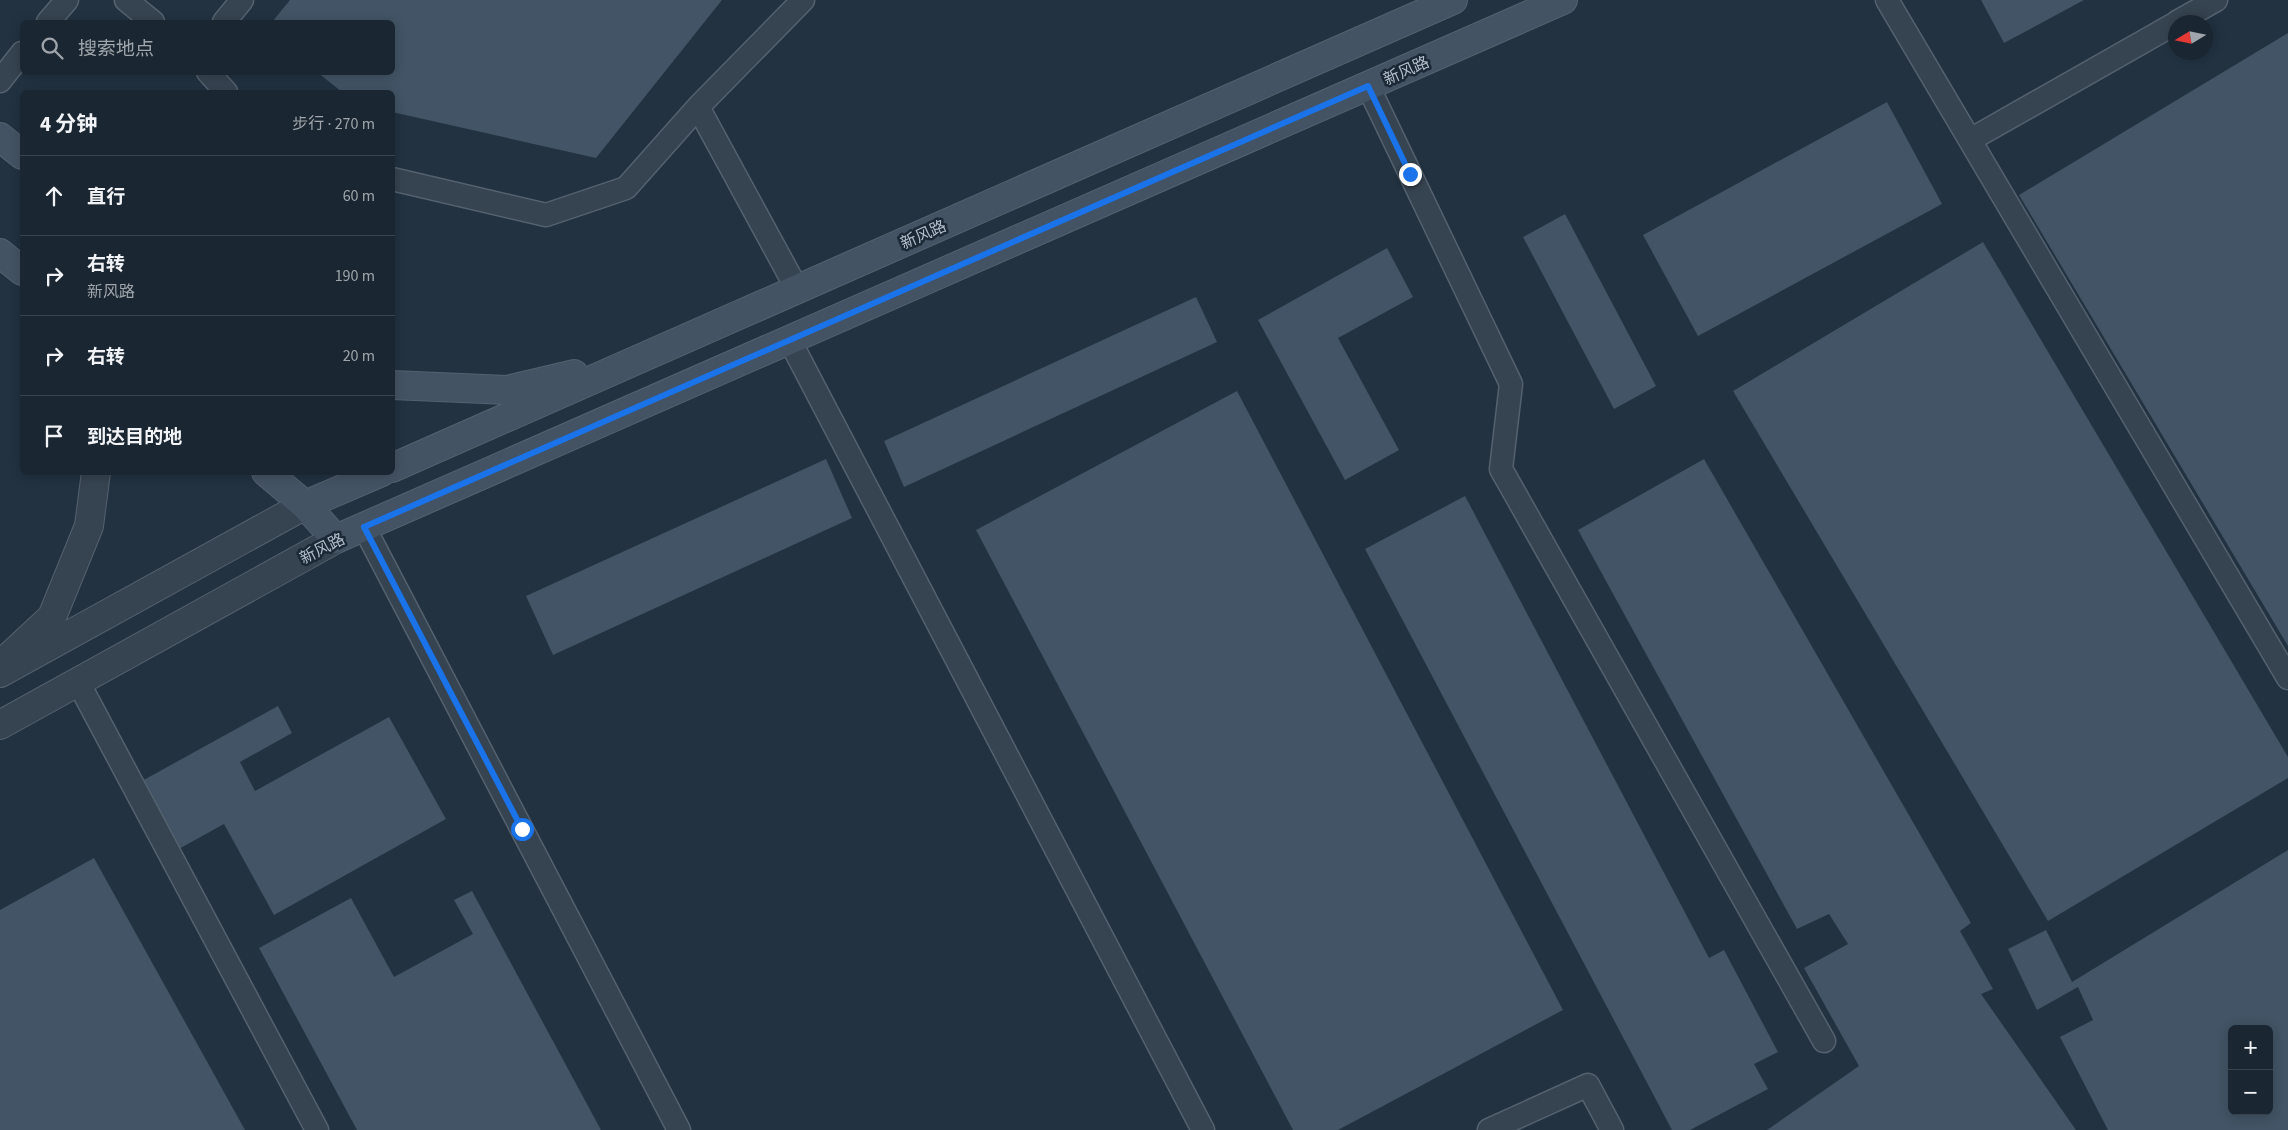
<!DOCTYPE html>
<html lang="zh">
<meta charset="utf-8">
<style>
:root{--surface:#1a2631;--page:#27323d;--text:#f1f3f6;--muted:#9fa5ab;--line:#38434d}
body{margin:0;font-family:"Source Sans 3","Noto Sans SC",sans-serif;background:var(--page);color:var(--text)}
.controls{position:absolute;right:15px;bottom:15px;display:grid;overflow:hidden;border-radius:8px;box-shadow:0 2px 12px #0003}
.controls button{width:45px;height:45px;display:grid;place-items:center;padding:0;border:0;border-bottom:1px solid var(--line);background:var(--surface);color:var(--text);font:25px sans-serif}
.compass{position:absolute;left:2168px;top:15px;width:45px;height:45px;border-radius:50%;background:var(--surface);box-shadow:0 2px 12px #0003;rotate:260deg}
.stop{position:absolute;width:15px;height:15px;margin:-11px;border:4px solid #1a73e8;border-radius:50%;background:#fff}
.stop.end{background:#1a73e8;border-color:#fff;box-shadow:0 1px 5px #0008}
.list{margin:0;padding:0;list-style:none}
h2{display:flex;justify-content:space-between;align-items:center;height:65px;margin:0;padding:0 20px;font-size:21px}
h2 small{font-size:16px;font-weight:400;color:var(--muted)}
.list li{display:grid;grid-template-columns:32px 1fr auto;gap:15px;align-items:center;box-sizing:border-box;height:80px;padding:0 20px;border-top:1px solid var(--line)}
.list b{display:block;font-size:19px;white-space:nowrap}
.list p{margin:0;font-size:16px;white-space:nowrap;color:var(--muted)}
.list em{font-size:16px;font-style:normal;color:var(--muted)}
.icon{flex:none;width:28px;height:28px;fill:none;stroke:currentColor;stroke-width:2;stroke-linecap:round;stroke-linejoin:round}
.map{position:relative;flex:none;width:2288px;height:1130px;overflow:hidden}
.search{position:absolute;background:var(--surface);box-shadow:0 2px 12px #0003;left:20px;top:20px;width:375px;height:55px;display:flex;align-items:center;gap:12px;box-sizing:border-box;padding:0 18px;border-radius:8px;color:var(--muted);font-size:19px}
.panel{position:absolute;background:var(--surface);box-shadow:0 2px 12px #0003;left:20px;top:90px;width:375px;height:385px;border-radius:8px}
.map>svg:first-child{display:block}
.building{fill:#425465;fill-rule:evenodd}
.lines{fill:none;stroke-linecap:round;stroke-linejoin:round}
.service-casing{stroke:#54616e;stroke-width:25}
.tertiary-casing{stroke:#54616e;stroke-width:30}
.secondary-casing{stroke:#54616e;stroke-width:30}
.service{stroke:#364451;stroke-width:22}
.tertiary{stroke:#364451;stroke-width:28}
.secondary{stroke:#445364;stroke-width:28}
.route{stroke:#1a73e8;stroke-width:6}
.labels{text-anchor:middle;stroke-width:5;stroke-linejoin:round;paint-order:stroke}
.street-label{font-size:16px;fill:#b2becb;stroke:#1b2936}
</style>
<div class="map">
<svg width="2288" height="1130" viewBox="0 0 2288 1130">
<rect width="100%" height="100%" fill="#223241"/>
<path class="building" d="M290 0H722L596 158 392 112V92H342L317 72H392V22H272Z
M1981 0H2084L2004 43Z
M2288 33V646L2019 195Z
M1887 102 1942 204 1698 336 1643 235Z
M1565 214 1656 386 1614 409 1523 237Z
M1983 242 2288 757V778L2048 921 1733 391Z
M1387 248 1413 297 1338 338 1399 450 1345 480 1258 320Z
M1196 297 1217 342 904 487 884 441Z
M1237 391 1563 1010 1338 1130H1293L976 530Z
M826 459 852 518 553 655 526 596Z
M1704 459 1971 923 1960 931 1993 989 1981 994 2076 1130H1767L1859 1066 1804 968 1848 944 1829 914 1797 929 1578 530Z
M1465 496 1709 958 1724 950 1778 1052 1754 1064 1768 1089 1690 1130H1672L1365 549Z
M278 706 292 733 240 762 255 791 389 717 446 819 274 915 224 824 177 850 140 782Z
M2288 850V1130H2108L2060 1037 2093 1020 2078 987 2037 1010 2008 949 2046 930 2072 982ZM2232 1029H2269V1111H2232Z
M94 858 245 1130H0V910Z
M472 891 601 1130H357L259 948 351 898 394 977 473 934 454 900Z"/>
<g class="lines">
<defs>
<path id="service" d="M126 0 153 22
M1887 0 2288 678
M48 22 67 0
M224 22 242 0
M2177 22 2216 0
M208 72 226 92
M0 81 22 53
M1368 86 1511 384 1501 469 1824 1041
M1970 140 2176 23
M392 179 546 215 626 188 698 107
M797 289 698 107 803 0
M790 341 1203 1130
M364 527 679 1130
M78 682 317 1130
M1489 1130 1588 1085 1612 1130"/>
<path id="tertiary" d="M11 655 52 617 89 526 96 472
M0 673 305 505
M0 725 336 539"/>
<path id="secondary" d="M0 137 22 155
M0 253 22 271
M392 385 507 390 574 374
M392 468 1453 0
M266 472 305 505 336 539 1563 0
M305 505 382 472"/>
</defs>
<use href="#service" class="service-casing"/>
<use href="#tertiary" class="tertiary-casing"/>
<use href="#secondary" class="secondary-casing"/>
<use href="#service" class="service"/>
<use href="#tertiary" class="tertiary"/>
<use href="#secondary" class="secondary"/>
</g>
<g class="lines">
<path class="route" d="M522 829 364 527 1368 86 1410 174"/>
</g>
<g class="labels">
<g class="street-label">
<text transform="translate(1406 70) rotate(-24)" y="6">新风路</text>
<text transform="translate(923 234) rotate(-24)" y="6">新风路</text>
<text transform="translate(322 548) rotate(-27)" y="6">新风路</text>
</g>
</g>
</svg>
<div class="controls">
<button>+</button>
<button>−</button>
</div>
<svg class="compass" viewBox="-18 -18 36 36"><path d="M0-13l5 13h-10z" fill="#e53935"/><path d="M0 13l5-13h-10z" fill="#9fa5ab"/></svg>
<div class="stop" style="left:522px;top:829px"></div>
<div class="stop end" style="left:1410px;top:174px"></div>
<div class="search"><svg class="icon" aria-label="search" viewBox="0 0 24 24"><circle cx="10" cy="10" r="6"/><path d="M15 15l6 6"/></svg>搜索地点</div>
<section class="panel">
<h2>4 分钟<small>步行 · 270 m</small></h2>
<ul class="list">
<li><svg class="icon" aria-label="ahead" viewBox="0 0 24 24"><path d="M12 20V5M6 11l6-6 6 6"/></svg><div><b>直行</b></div><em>60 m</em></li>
<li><svg class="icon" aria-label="right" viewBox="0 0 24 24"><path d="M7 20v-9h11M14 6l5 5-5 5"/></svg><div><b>右转</b><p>新风路</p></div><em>190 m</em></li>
<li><svg class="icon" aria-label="right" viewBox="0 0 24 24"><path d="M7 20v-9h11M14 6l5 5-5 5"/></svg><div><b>右转</b></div><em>20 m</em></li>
<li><svg class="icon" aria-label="arrive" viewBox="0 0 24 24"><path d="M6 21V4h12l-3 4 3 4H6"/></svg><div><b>到达目的地</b></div></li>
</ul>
</section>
</div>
